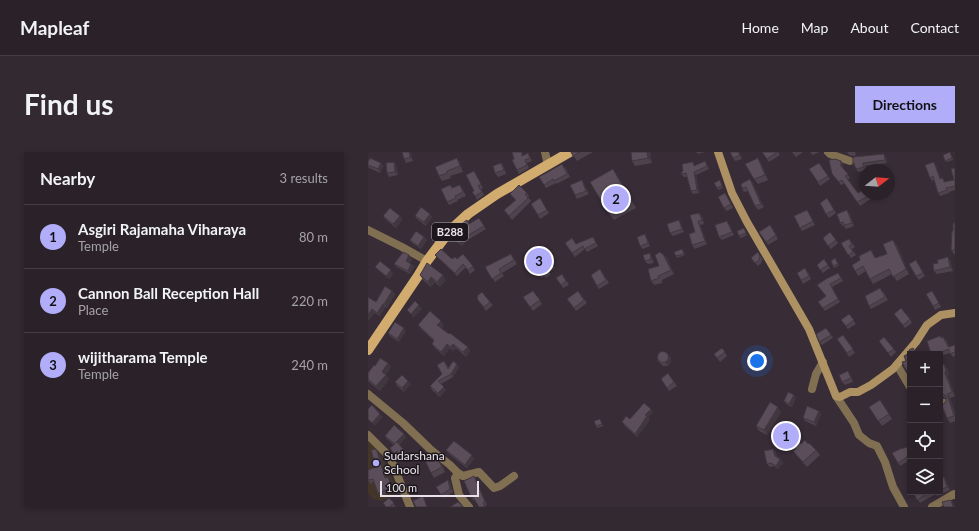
<!DOCTYPE html>
<meta charset="utf-8">
<style>
:root{--surface:#2a2129;--page:#322931;--text:#f1f3f6;--muted:#a5a3a8;--line:#463e46;--accent:#b2adf9}
body{margin:0;font-family:Lato,sans-serif;background:var(--page);color:var(--text)}
.controls{position:absolute;right:12px;bottom:12px;display:grid;overflow:hidden;border-radius:0px;box-shadow:0 2px 6px #0003}
.controls button{width:36px;height:36px;display:grid;place-items:center;padding:0;border:0;border-bottom:1px solid var(--line);background:var(--surface);color:var(--text);font:20px sans-serif}
.compass{position:absolute;left:491px;top:12px;width:36px;height:36px;border-radius:50%;background:var(--surface);box-shadow:0 2px 6px #0003;rotate:73deg}
.scale{position:absolute;left:12px;bottom:10px;width:99px;box-sizing:border-box;padding-left:4px;border:2px solid #ebe3ea;border-top:0;font-size:11px;line-height:14px;white-space:nowrap;color:#ebe3ea;-webkit-text-stroke:3px #1c171c;paint-order:stroke}
.you{position:absolute;left:389px;top:209px;width:14px;height:14px;margin:-10px;border:3px solid #fff;border-radius:50%;background:#1a73e8;box-shadow:0 0 0 6px #1a73e833}
.badge{display:grid;place-items:center;width:26px;height:26px;border-radius:50%;background:var(--accent);color:#111;font-size:13px;font-weight:700}
.pin{position:absolute;translate:-50% -50%;border:2px solid #fff;box-shadow:0 1px 4px #0006}
.list{margin:0;padding:0;list-style:none}
h2{display:flex;justify-content:space-between;align-items:center;height:52px;margin:0;padding:0 16px;font-size:17px}
h2 small{font-size:13px;font-weight:400;color:var(--muted)}
.list li{display:grid;grid-template-columns:26px 1fr auto;gap:12px;align-items:center;box-sizing:border-box;height:64px;padding:0 16px;border-top:1px solid var(--line)}
.list b{display:block;font-size:15px;white-space:nowrap}
.list p{margin:0;font-size:13px;white-space:nowrap;color:var(--muted)}
.list em{font-size:13px;font-style:normal;color:var(--muted)}
.icon{flex:none;width:22px;height:22px;fill:none;stroke:currentColor;stroke-width:2;stroke-linecap:round;stroke-linejoin:round}
.map{position:relative;flex:none;width:587px;height:355px;overflow:hidden;border-radius:0px}
header{display:flex;align-items:center;gap:24px;box-sizing:border-box;height:56px;padding:0 20px;background:var(--surface);border-bottom:1px solid var(--line)}
header strong{font-size:19px}
nav{display:flex;gap:22px;margin-inline-start:auto;font-size:14px}
.intro{display:flex;align-items:center;justify-content:space-between;box-sizing:border-box;height:96px;padding:0 24px}
h1{margin:0;font-size:28px}
.button{padding:10px 18px;border-radius:0px;background:var(--accent);color:#111;font-size:14px;font-weight:700}
main{display:flex;gap:24px;padding:0 24px}
aside{flex:1;background:var(--surface);border-radius:0px;box-shadow:0 2px 6px #0003}
.map>svg:first-child{display:block}
.education{fill:#443529}
.lines{fill:none;stroke-linecap:round;stroke-linejoin:round}
.street{stroke:#816f52;stroke-width:8}
.secondary{stroke:#ae9162;stroke-width:8}
.primary{stroke:#d1ac6e;stroke-width:10}
.wall{fill:#4e434d}
.shaded-wall{fill:#40373f}
.building{fill:#5b4e5a;stroke:#40373f}
.poi-dot{fill:#b2adf9;stroke:#1c171c;stroke-width:1.5}
.labels{text-anchor:middle;stroke-width:3;stroke-linejoin:round;paint-order:stroke}
.shield{fill:#1c171c;stroke:#ada6ac;stroke-width:1}
.shield-label{font-size:11px;font-weight:bold;fill:#ebe3ea}
.poi-label{font-size:12px;fill:#ebe3ea;stroke:#1c171c;text-anchor:start}
</style>
<header>
<strong>Mapleaf</strong>
<nav><a>Home</a><a>Map</a><a>About</a><a>Contact</a></nav>
</header>
<div class="intro"><h1>Find us</h1><a class="button">Directions</a></div>
<main>
<aside>
<h2>Nearby<small>3 results</small></h2>
<ul class="list">
<li><span class="badge">1</span><div><b>Asgiri Rajamaha Viharaya</b><p>Temple</p></div><em>80 m</em></li>
<li><span class="badge">2</span><div><b>Cannon Ball Reception Hall</b><p>Place</p></div><em>220 m</em></li>
<li><span class="badge">3</span><div><b>wijitharama Temple</b><p>Temple</p></div><em>240 m</em></li>
</ul>
</aside>
<div class="map">
<svg width="587" height="355" viewBox="0 0 587 355">
<rect width="100%" height="100%" fill="#382c37"/>
<path class="education" d="M0 285 12 299 29 338 22 345 13 349 5 347 0 341Z"/>
<g class="lines">
<path class="street" d="M177 0 180 13
M460 0 462 2 482 9
M0 78 34 95 59 109
M529 213 542 235
M444 237 448 222 455 210
M0 242 35 271 62 297 82 313 90 321 95 324 111 320 126 336 132 334 146 324
M468 244 486 271 491 283 501 291 509 294 517 310 525 335 536 355
M572 255 576 251
M0 283 22 305 42 355
M90 321 87 326 91 343 101 355
M564 355 586 342 587 343"/>
<path class="secondary" d="M350 0 364 41 379 70 441 177 468 244 472 245 482 240H490L503 233 525 217 548 190 559 173 573 163 587 161"/>
<path class="primary" d="M0 198 50 124 59 109 77 85 88 73 100 62 129 42 202 0"/>
</g>
<path class="wall" d="M42 0 45 9 38 11 36 7Z
M203 0H225L209 9Z
M282 0 284 11 267 14 264 9Z
M328 0H337L330 2Z
M371 0 374 7 367 9 365 6Z
M394 0H410L412 3 401 10Z
M424 0H435L428 5Z
M442 0H451L445 3Z
M479 0H487L488 3 485 4 481 3Z
M583 2 585 8 578 10 577 9Z
M156 3 162 5 164 9 159 11 161 16 151 22 149 18Z
M518 5 519 11 497 14 498 18 490 20 485 12Z
M89 6 92 11 95 20 82 24 83 26 74 29 71 24Z
M337 9 341 17 328 23 331 41 325 42 323 39 319 25H316L313 22 328 14Z
M473 9 475 12V17L482 26 480 27 490 41 497 42H509L510 45 505 47 504 46 492 54 477 31 473 33 464 22Z
M26 10 28 13 30 23 21 25 19 21Z
M13 11 15 14 12 21 1 16 0 14V13Z
M133 11 136 15 138 22 130 25 127 21Z
M393 11 400 28 390 32 386 27Z
M451 11 462 27 452 34 441 17Z
M568 14 573 27 577 30 586 28 587 16V38L581 40V41L572 44 570 41 566 28 564 29 562 26Z
M197 15 202 25 188 32V31L178 36 171 25Z
M106 19 115 36 113 37 116 43 109 48 107 44Z
M251 26 268 56 246 68 239 59Z
M382 27 384 30 396 55 390 58 387 54 380 39 376 40 374 36Z
M214 28 221 42 209 47 207 43Z
M353 30 355 36 350 38 349 36Z
M82 33 85 36H94L98 44 89 48 90 49 81 53 79 50Z
M159 41 161 44 160 45 163 49 144 68 136 58 147 48 142 42Z
M359 44 365 56 359 59 356 56Z
M172 46 181 61 172 67 163 52Z
M462 50 468 61 461 66 458 62Z
M439 58 447 73 434 79 432 76Z
M331 61 334 64 336 72 332 73 339 92 327 97 324 93Z
M62 62 64 65 58 74 49 67 47 64Z
M482 62 486 74 478 77 476 74H475L472 71Z
M15 64H32L34 68 28 76 17 67Z
M111 66 118 77 98 89 94 94 85 87 83 84Z
M587 71V103L583 98 585 79Z
M313 72 316 80 305 84 302 81Z
M361 72 366 83 354 88 351 85Z
M402 73 410 87 400 93 391 80Z
M377 78 379 83 373 86 371 84Z
M462 80 470 91 463 97 455 86Z
M56 85 59 88 53 97 44 91 42 88Z
M225 85 230 94 219 100 217 97 207 105 197 91 208 92Z
M279 86 282 94 275 97 272 94Z
M481 87 487 95 484 97 488 103 483 106 473 91Z
M529 93 541 122 529 129 524 122 505 132 502 127 498 119 490 124 484 113 506 103 508 106 519 102Z
M315 98 317 103 309 106 308 104Z
M390 100 395 108 393 109 394 110 390 114 383 106Z
M177 101 187 116 181 120 183 122 178 126 176 124 174 126 163 111Z
M95 102 107 118 102 122 98 115 89 124 70 106 67 103 84 107H89Z
M143 102 149 112 134 121 136 124 127 130 117 115Z
M294 102H295L299 106 306 122 294 128V131L286 133 283 129 291 114Z
M284 105 286 111 280 112 277 109Z
M467 106 471 113 466 116 465 114Z
M44 107 42 111 46 115 42 122 29 115 26 112Z
M456 107 462 116 455 121 449 113Z
M582 108 585 119 569 122 566 119 570 111Z
M550 111 557 124 551 128 548 124Z
M7 115 25 122 21 127 10 118Z
M232 117 241 131 231 137 229 134Z
M440 120 443 127 435 132 433 128Z
M194 122 201 133 195 136 188 126Z
M52 123 78 128 72 135 67 130 63 135 55 128Z
M472 124 475 129 464 135 472 150 457 159 450 150 458 145V127Z
M24 139 27 142 19 156 17 155 12 164 7 161 0 169 8 150Z
M165 139 174 152 165 159 155 145Z
M210 139 219 151 208 159 199 147Z
M515 139 520 148 503 157 501 154Z
M564 139 573 155 567 158 565 154Z
M109 147 122 150 125 153 118 159Z
M481 162 488 172 480 177 473 168Z
M526 162 542 167 544 171 537 176Z
M50 173 76 174 73 176 81 182 100 195 102 199 98 205 88 196 85 199 82 196 76 204 67 196 64 192 66 189 53 177Z
M38 179 31 190 22 184 20 181Z
M461 179 465 186 454 193 451 190Z
M475 183 487 201 481 205 469 187Z
M572 184 573 186 578 188 581 195 587 193V204L585 205 582 201 572 204 574 208 572 209V202H563Z
M511 189 526 197 528 200 523 205Z
M354 196 359 204 352 210 346 202Z
M542 202V222H541L538 218V209Z
M300 203 303 206V210L300 214H295L289 208Z
M76 209 81 216 91 215 85 225 73 232 78 238 72 245 64 238 62 234 74 222Z
M20 211 23 215 18 223 21 227 12 239 0 229V221L7 214Z
M579 216 581 222 580 225 587 244 582 246 587 261V269L582 271 579 266 578 246H576L573 241Z
M300 221 309 234 301 239 293 227Z
M482 222 485 230 477 233 474 230Z
M27 230 43 232 36 240 29 234Z
M428 246 424 255 418 252 416 249Z
M512 248 524 267 514 274 501 255Z
M451 259 453 262 448 274 437 269 435 266Z
M285 260 280 265 282 268 269 285 256 273 254 270Z
M413 260 399 283 391 279 388 274Z
M572 267 575 273 572 275Z
M233 269 235 274 229 276 228 274Z
M17 284 38 285 31 293 38 301 34 306 31 303 28 305 22 296 26 293 19 287Z
M418 285 419 291 408 295 405 291Z
M433 292 448 298 452 303 439 315 429 304 425 299 428 297 426 294Z
M78 298 106 307 99 316 81 302Z
M542 298V308L532 314 530 311Z
M408 300 409 305 412 307 415 311 410 317 406 314 402 315 399 312Z
M12 302 19 326 20 325 22 329 26 339 13 344 10 341 6 330 2 332 1 329H0V318L8 315Z
M70 308 74 313 77 320 66 326 63 321Z
M576 325 578 328 582 338 569 344 568 342 552 351 545 340H572V326Z
M80 328 82 331 85 340 76 346 68 335Z
M108 328 119 353 117 354 107 348 106 349 103 345Z
M21 346 28 355H17Z"/>
<path class="shaded-wall" d="M41 0H42L45 9 42 5Z
M279 0H282L284 11 280 6Z
M516 2 518 5 519 11 517 8Z
M89 6 92 11 95 20 92 14Z
M390 6 393 11 400 28 397 23Z
M473 9 475 12V17L473 14Z
M26 10 28 13 30 23 27 20Z
M566 10 568 14 574 30 572 27Z
M13 11 15 14 12 21 10 17Z
M133 11 136 15 138 22 136 18Z
M245 17 251 26 268 56 261 46Z
M326 20 328 23 331 41 329 38Z
M382 27 384 30 396 55 393 52Z
M214 28 221 42 218 39Z
M479 58 482 62 486 74 484 71Z
M331 61 334 64 336 72 334 68Z
M62 62 64 65 58 74 56 70Z
M32 64 34 68 28 76 25 72Z
M311 68 313 72 316 80 314 77Z
M330 69 332 73 339 92 337 89Z
M359 69 361 72 366 83 364 80Z
M277 82 279 86 282 94 280 91Z
M56 85 59 88 53 97 50 94Z
M95 86 98 89 94 94 91 91Z
M525 88 529 93 541 122 538 117Z
M282 101 284 105 286 111 283 107Z
M295 102 299 106 306 122 303 118Z
M41 103 44 107 41 112 38 109Z
M580 105 582 108 585 119 582 115Z
M43 112 46 115 42 122 40 119Z
M23 118 25 122 21 127 18 124Z
M75 123 78 128 72 135 69 130Z
M63 125 67 130 63 135 60 130Z
M24 139 27 142 19 156 16 152Z
M15 152 17 155 12 164 9 161Z
M51 153 54 157 45 166 43 162Z
M4 157 7 161 0 169V163Z
M73 169 76 174 72 177 69 173Z
M36 176 38 179 31 190 29 187Z
M79 192 82 196 76 204 73 200Z
M85 192 88 196 85 199 83 195Z
M100 195 102 199 98 205 95 200Z
M300 203 303 206V210L300 214 297 210Z
M20 211 23 215 18 223 21 227 12 239 8 234 14 220Z
M89 212 91 215 85 225 83 222Z
M576 212 579 216 581 222 580 225 587 244 584 240 577 221Z
M40 229 43 232 36 240 34 236Z
M76 235 78 238 72 245 70 241Z
M579 242 582 246 587 261V264Z
M426 243 428 246 424 255 421 252Z
M410 255 413 260 399 283 396 278Z
M283 257 285 260 280 265 282 268 269 285 267 282 277 263Z
M451 259 453 262 448 274 446 270Z
M12 262 15 265 7 274 4 271Z
M36 282 38 285 30 295 27 291Z
M415 282 418 285 419 291 417 288Z
M405 297 408 300 410 307 407 304Z
M9 299 12 302 20 329 17 326Z
M104 303 106 307 99 316 97 313Z
M412 307 415 311 410 317 408 314Z
M70 308 74 313 77 320 74 315Z
M106 324 108 328 119 353 117 350Z
M20 325 22 329 26 339 24 336Z
M576 325 578 328 582 338 579 335Z
M80 328 82 331 85 340 82 337Z
M583 348 585 351 587 355H585Z"/>
<path class="building" d="M34 0H41L42 5 36 7Z
M144 0H154V4L160 1 162 6 157 8 159 13 149 18 144 8 146 7Z
M203 0H212L205 4Z
M263 0H279L280 6 264 9Z
M362 0H370L372 3 365 6Z
M394 0H409L399 7Z
M582 0 584 6 577 9 575 3Z
M516 2 517 8 495 11 496 15 488 17 486 11 485 12V5Z
M2 6 13 11 10 17 0 13V10Z
M89 6 92 14 79 19V21L71 24 67 15Z
M390 6 397 23 386 27 377 12Z
M467 7 473 9V14L480 22 477 24 490 41 497 37V42H507L502 44V43L489 50 474 28 471 30 464 22 461 8Z
M337 9 339 14 326 20 329 38 323 39 318 21 313 22V21L315 19 314 12 325 10 326 14Z
M26 10 27 20 19 21 18 11Z
M566 10 572 27 575 26 576 30 586 28 583 17 587 16V34L578 36 579 38 570 41 565 24 562 26 557 13Z
M133 11 136 18 127 21 125 14Z
M451 11 460 24 450 30 441 17Z
M194 12 199 22 186 29 185 27 176 33 171 25Z
M245 17 261 46 239 59 222 30Z
M106 19 113 32 110 34 114 40 107 44 104 40 106 39 98 23Z
M382 27 393 52 387 54 378 35 374 36 373 32Z
M214 28 218 39 207 43 202 33Z
M352 28 354 34 349 36 346 31Z
M82 33 84 36 92 33 95 40 87 44 88 46 79 50 73 37Z
M151 33 159 41 157 42 160 46 141 64 136 58 148 48 142 42Z
M357 41 363 52 356 56 350 45Z
M172 46 179 58 170 63 163 52Z
M459 46 466 58 458 62 452 51Z
M53 55 62 62 56 70 47 64Z
M22 56 32 64 25 72 15 64Z
M439 58 445 69 432 76 426 64Z
M479 58 484 71 476 73 475 70 472 71 469 62Z
M331 61 334 68 330 69 337 89 324 93 321 82 327 80 322 63Z
M111 66 116 74 95 86 91 91 83 84 93 72 99 68 101 72Z
M311 68 314 77 302 81 299 72Z
M359 69 364 80 351 85 347 73Z
M585 71H587V98H583L584 79H585Z
M402 73 408 83 398 90 391 80Z
M376 76 378 81 371 84 369 79Z
M48 79 56 85 50 94 42 88Z
M462 80 468 88 460 94 455 86Z
M277 82 280 91 272 94 269 85Z
M225 85 228 91 216 97 215 94 204 101 197 91 204 86 208 92Z
M481 87 484 92 481 94 485 100 480 103 473 91Z
M525 88 538 117 525 125 521 117 502 127 495 114 487 119 484 113 492 108 491 104 503 98 507 106 519 102 515 92Z
M73 97 84 107 87 105 89 107 95 102 105 114 100 118 95 112 87 121 67 103Z
M314 97 316 102 308 104 306 100Z
M35 100 41 103 38 109 43 112 40 119 26 112Z
M292 100 294 102H295L303 118 290 124 291 126 283 129 280 117 291 114 287 103Z
M390 100 392 105 391 106 392 107 387 111 383 106Z
M177 101 184 111 178 115 179 117 174 121 173 119 170 121 163 111Z
M282 101 283 107 277 109 275 103Z
M143 102 146 108 131 117 133 121 124 127 117 115Z
M580 105 582 115 566 119 565 112 570 111 569 108Z
M467 106 470 112 465 114 463 109Z
M456 107 460 113 452 118 449 113Z
M548 108 555 121 548 124 541 112Z
M12 109 23 118 18 124 7 115Z
M59 111 75 123 69 130 63 125 60 130 52 123Z
M437 116 441 124 433 128 429 121Z
M232 117 238 128 229 134 223 123Z
M470 121 473 126 462 132 470 147 455 156 450 150 458 144 449 133 458 127Z
M194 122 198 129 193 133 188 126Z
M17 134 24 139 16 152H15L9 161 4 157 0 163V145L8 150Z
M512 136 517 145 501 154 497 144Z
M165 139 172 148 162 155 155 145Z
M210 139 216 148 206 156 199 147Z
M564 139 571 151 565 154 558 142Z
M114 140 122 150 116 155 109 147 110 145 109 144Z
M47 149 51 153 43 162 39 158Z
M533 156 542 167 535 173 526 162Z
M62 159 73 169 69 173 81 182 82 181 100 195 95 200 85 192 83 195 79 192 73 200 64 192 66 188 50 173Z
M481 162 486 168 478 174 473 168Z
M27 170 36 176 29 187 20 181Z
M458 176 463 183 451 190 448 182Z
M475 183 485 197 479 201 469 187Z
M572 184 573 186 575 185 580 195 587 193V200L582 202 581 197 570 201V202H563L559 189Z
M516 185 526 197 520 201 511 189Z
M354 196 357 200 349 206 346 202Z
M545 196 548 202H542V216L538 218 534 210 538 209 536 204 542 201 541 198Z
M289.5 205a5.5 5.5 0 1 1 11 0a5.5 5.5 0 1 1-11 0Z
M12 206 20 211 14 220 18 223 8 234 0 227V221L6 213 7 214Z
M76 209 80 217 85 209 89 212 83 222 70 229 76 235 70 241 62 234 74 222 69 213Z
M576 212 578 218 577 221 584 240 579 242 586 264 579 266 574 254 578 249V245L577 243 573 241 572 239V214Z
M480 219 483 226 474 230 471 223Z
M300 221 306 230 299 236 293 227Z
M34 223 40 229 34 236 27 230Z
M420 240 426 243 421 252 416 249Z
M512 248 521 262 510 269 501 255Z
M402 250 410 255 396 278 388 274Z
M276 251 283 257 277 263 279 264 267 282 254 270 258 264 262 267Z
M4 253 12 262 4 271 0 267V257Z
M439 254 451 259 446 270 435 266Z
M232 267 234 272 228 274 226 269Z
M542 267V272L540 268Z
M26 273 36 282 27 291 29 290 36 298 32 302 29 299 26 302 22 296 27 292 17 284Z
M415 282 417 288 405 291 404 286Z
M437 288 440 292 441 291 448 298 435 310 425 299 428 297 426 294 431 289 433 292Z
M86 289 104 303 97 313 78 298Z
M540 295 542 299V303L530 311 524 301 532 297Z
M7 297 9 299 17 326 20 325 24 336 10 341 5 327 0 328V318L8 315 3 298Z
M405 297 407 304 412 307 408 314 403 311 399 312 396 299Z
M63 303 70 308 74 315 63 321 56 306Z
M106 324 117 350 115 351 117 355H111L105 345H103L96 329Z
M576 325 579 335 572 338V326Z
M80 328 82 337 73 343 68 335Z
M545 340H562L549 348Z
M55 344 59 355H48L45 349Z
M21 346 26 351 21 355H18L15 351Z
M583 348 585 355H576L574 350Z
M90 350 95 355H82Z"/>
<circle class="poi-dot" cx="8" cy="311" r="4"/>
<g class="labels">
<rect class="shield" x="64" y="71" width="36" height="18" rx="3"/>
<g class="shield-label">
<text x="82" y="84">B288</text>
</g>
<g class="poi-label">
<text x="16" y="308">Sudarshana<tspan x="16" dy="14">School</tspan></text>
</g>
</g>
</svg>
<div class="controls">
<button>+</button>
<button>−</button>
<button><svg class="icon" aria-label="locate" viewBox="0 0 24 24"><circle cx="12" cy="12" r="6"/><path d="M12 2v4M12 18v4M2 12h4M18 12h4"/></svg></button>
<button><svg class="icon" aria-label="layers" viewBox="0 0 24 24"><path d="M12 4l9 5-9 5-9-5zM3 14l9 5 9-5"/></svg></button>
</div>
<svg class="compass" viewBox="-18 -18 36 36"><path d="M0-13l5 13h-10z" fill="#e53935"/><path d="M0 13l5-13h-10z" fill="#a5a3a8"/></svg>
<div class="scale">100 m</div>
<div class="you"></div>
<div class="pin badge" style="left:418px;top:284px">1</div>
<div class="pin badge" style="left:248px;top:47px">2</div>
<div class="pin badge" style="left:171px;top:109px">3</div>
</div>
</main>
